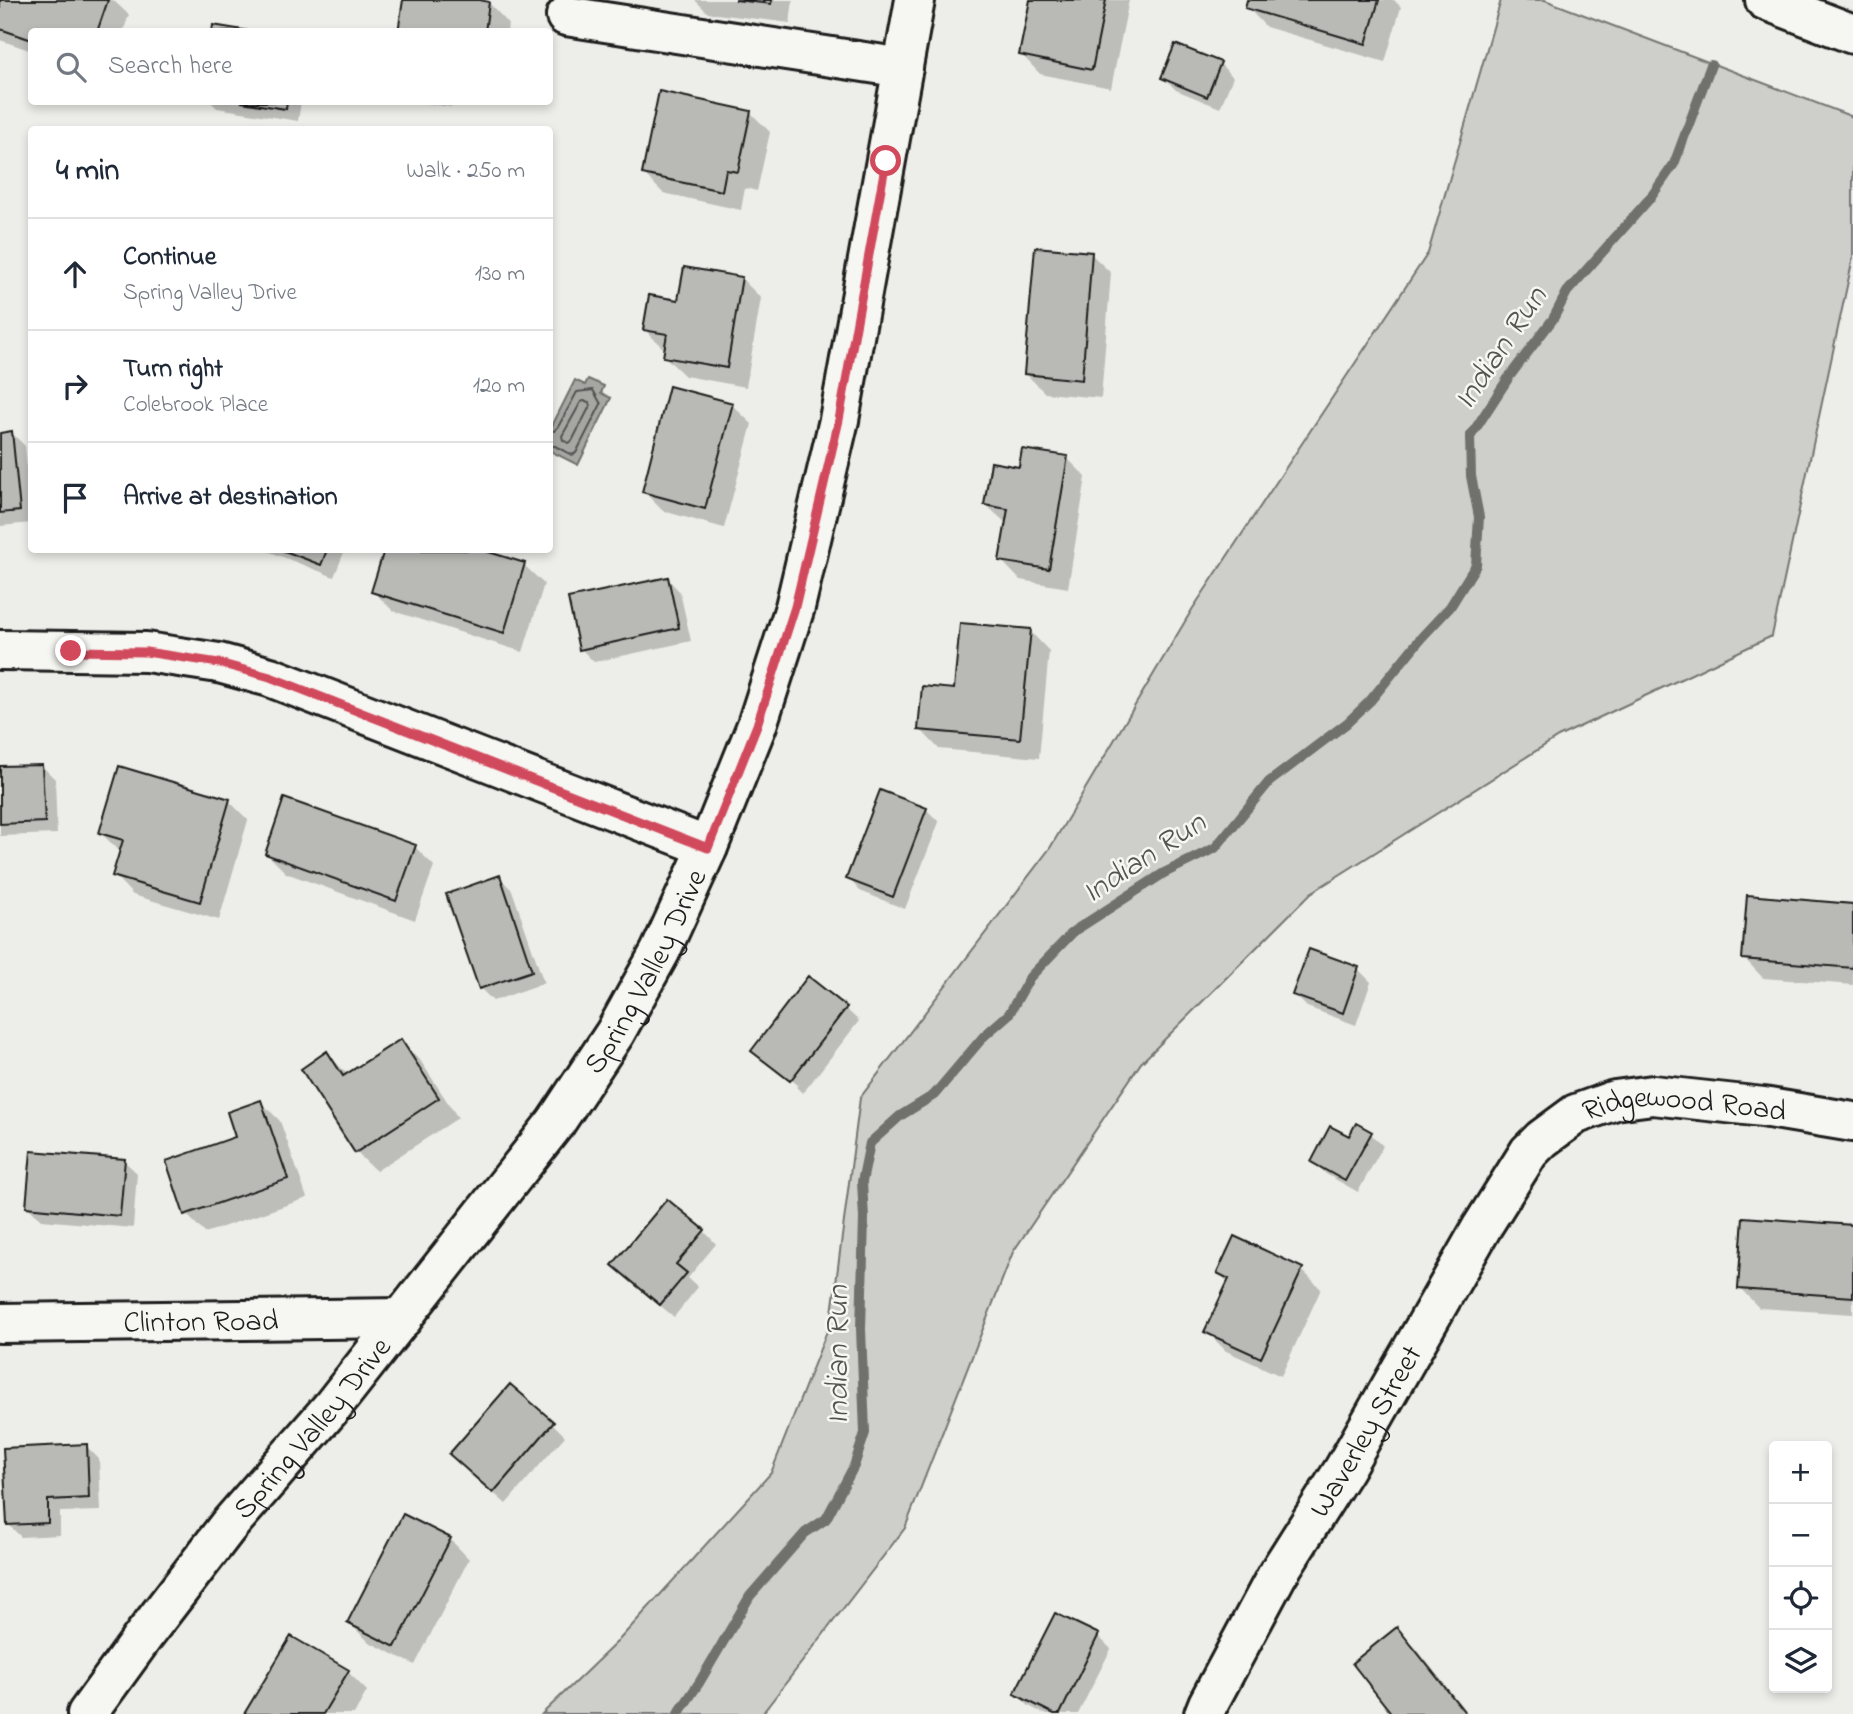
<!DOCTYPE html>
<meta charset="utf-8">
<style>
:root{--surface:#fff;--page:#f2f2f3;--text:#1f2937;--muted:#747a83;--line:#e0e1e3}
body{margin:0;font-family:"Indie Flower",sans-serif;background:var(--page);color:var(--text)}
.controls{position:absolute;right:21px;bottom:21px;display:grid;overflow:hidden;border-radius:7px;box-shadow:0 4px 10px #0003}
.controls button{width:63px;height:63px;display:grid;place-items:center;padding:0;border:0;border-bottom:2px solid var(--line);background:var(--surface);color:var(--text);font:35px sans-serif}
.stop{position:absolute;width:21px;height:21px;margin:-16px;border:5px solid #d1495b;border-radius:50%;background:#fff}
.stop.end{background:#d1495b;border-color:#fff;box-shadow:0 2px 7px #0008}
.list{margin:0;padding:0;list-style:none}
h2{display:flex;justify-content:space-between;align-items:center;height:91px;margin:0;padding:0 28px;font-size:30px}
h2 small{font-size:23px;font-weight:400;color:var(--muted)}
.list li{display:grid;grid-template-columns:46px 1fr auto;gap:21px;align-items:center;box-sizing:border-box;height:112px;padding:0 28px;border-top:2px solid var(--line)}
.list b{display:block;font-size:26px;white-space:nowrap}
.list p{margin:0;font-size:23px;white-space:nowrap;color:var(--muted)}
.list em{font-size:23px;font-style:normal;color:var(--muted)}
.icon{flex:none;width:38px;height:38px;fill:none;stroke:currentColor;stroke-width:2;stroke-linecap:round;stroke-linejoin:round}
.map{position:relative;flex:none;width:1853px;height:1714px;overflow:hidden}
.search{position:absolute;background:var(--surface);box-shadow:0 4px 10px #0003;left:28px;top:28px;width:525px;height:77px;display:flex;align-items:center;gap:18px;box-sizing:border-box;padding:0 24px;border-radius:7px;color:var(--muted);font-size:26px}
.panel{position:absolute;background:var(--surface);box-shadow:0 4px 10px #0003;left:28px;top:126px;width:525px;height:427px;border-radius:7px}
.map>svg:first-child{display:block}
.green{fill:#cececb;stroke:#757574;stroke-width:2}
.water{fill:#a6a6a3;stroke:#6f6f6d;stroke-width:2}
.shadow{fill:#0003}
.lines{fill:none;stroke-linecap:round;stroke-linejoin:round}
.shore{stroke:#535352;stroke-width:2}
.stream{stroke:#6f6f6d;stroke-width:10}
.building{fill:#b9b9b6;stroke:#1c1c1c;stroke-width:2}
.minor-casing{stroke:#1c1c1c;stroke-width:44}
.major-casing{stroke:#1c1c1c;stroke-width:44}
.minor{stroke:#f6f6f2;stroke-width:38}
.major{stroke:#f6f6f2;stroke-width:38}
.route{stroke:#d1495b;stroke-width:9}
.labels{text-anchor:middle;stroke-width:5;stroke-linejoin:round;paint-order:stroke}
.street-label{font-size:30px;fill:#1c1c1c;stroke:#f6f6f2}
.water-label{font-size:32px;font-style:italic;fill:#535352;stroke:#f6f6f2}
</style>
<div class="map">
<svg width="1853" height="1714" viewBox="0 0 1853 1714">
<rect width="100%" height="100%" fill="#edede9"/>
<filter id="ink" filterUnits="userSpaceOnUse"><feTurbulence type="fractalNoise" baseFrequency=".0143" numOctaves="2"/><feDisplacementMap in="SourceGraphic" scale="14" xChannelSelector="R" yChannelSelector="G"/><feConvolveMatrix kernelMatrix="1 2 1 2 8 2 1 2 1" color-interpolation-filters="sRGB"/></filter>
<g filter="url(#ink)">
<path class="green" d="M1501 0H1545L1853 117V258L1772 636 1558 737 1311 893 1141 1063 1013 1252 905 1528 762 1714H542L618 1641 771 1473 831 1321 860 1098 1050 848 1193 608 1428 253Z"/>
<path class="water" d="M588 379 604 386 601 393 611 398 578 465 550 451V430L575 380 585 385Z"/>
<path class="shadow" d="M0 0H113L129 15 123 32H32V51L0 40Z
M405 0H469L489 3 508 23 507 32H400Z
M695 0H793L790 23 708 13Z
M1031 0H1129L1111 88 1040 74 1021 54Z
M1249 0H1394L1401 7 1385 62 1266 27 1247 7Z
M1220 64 1233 77 1220 108 1176 90 1163 77Z
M211 102H301L298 121 217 108Z
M416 102H453L452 107Z
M750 112 770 132 757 191 745 188 741 210 663 193 644 174Z
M1091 254 1111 273 1101 398 1045 393 1026 374Z
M742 279 761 298 746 387 685 376 665 357 667 349H664L644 329 679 303Z
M732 405 752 424 724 528 663 511 644 492Z
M12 433 25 446 32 523 0 526V434Z
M1067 458 1086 477 1068 588 1020 580 1001 560 1007 524 986 505 1021 469Z
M265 550H345L334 577Z
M386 550H476L524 565 544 584 523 652 393 611 373 591Z
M668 579 680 592 691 641 594 662 581 649Z
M1030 631 1049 651 1039 758 939 749 920 729 956 691Z
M42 766 55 779 57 834 0 836V768Z
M229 801 248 820 219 920 133 895 114 875 121 853 101 833Z
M926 809 939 822 905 909 860 891 848 878Z
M415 847 434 866 415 920 286 873 267 854Z
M499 877 512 890 544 983 493 1001 480 988Z
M1853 905V985L1763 978 1744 958Z
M1358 969 1371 982 1356 1025 1307 1007 1294 994Z
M808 979 846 1009 859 1021 803 1093 796 1087 798 1085 764 1059V1062L753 1051Z
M401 1041 420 1060 458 1118 376 1171 356 1152 327 1053 348 1075Z
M261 1102 280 1121 307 1198 205 1233 186 1214Z
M1370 1133 1383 1146 1358 1192 1326 1174 1313 1162 1350 1138Z
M124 1161 137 1173 133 1228 41 1220 28 1207Z
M1853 1227V1314L1759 1308 1740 1288Z
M704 1231 716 1244 688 1278 698 1287 674 1317 627 1278 614 1265Z
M1302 1270 1321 1289 1281 1376 1226 1351 1206 1331 1229 1283 1219 1273Z
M552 1423 565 1436 506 1504 464 1467Z
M86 1446 99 1459 101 1511 60 1512V1535L21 1537 8 1524Z
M450 1539 469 1559 415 1665 369 1642 349 1623Z
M1397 1629 1416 1648 1468 1714H1394Z
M1098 1636 1111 1649 1078 1714H1044L1029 1706 1016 1694Z
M348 1672 367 1691 354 1714H246Z"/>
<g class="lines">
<path class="shore" d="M584 401 589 402 590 406 572 441 568 443 563 440 562 436 581 402Z
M550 431H554L558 427 577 392 593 390 601 404 576 453 572 455 555 446H550"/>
<path class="stream" d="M678 1714 699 1683 750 1596 805 1533 826 1519 854 1466 865 1433 861 1329 864 1218 862 1182 870 1143 900 1116 934 1095 984 1036 1009 1014 1030 977 1074 931 1164 873 1215 848 1269 782 1347 723 1370 701 1421 638 1450 607 1476 565 1479 517 1471 476 1470 437 1509 377 1553 319 1567 292 1651 197 1674 164 1711 65"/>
</g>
<path class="building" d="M0 0H108L97 32H32V40L0 29Z
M403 0H480L489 2 485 32H398Z
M735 0H772L771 4Z
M1030 0H1106L1092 70 1019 55Z
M1247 0H1379L1366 44 1245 8Z
M213 25 255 32H212Z
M1175 44 1221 62 1207 97 1161 78Z
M659 91 751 111 738 172 726 170 722 191 642 174Z
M241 102H287L286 109Z
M1035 247 1092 252 1082 380 1024 374Z
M684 267 742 277 727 368 663 357 667 334 643 330 649 295 678 300Z
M669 386 733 403 705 509 642 492Z
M12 431 20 511 0 513V433Z
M1022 449 1068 456 1049 569 999 561 1008 509 984 505 991 462 1019 467Z
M282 550H327L321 565Z
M384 550H482L525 563 504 633 371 592Z
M668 577 679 628 579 650 568 598Z
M960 623 1031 629 1020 739 918 730 922 686 954 689Z
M42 765 45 822 0 824V766Z
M119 766 230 799 200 902 112 876 123 840 99 833Z
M880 790 927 808 893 897 846 879Z
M284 798 416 845 396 901 265 854Z
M500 875 532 971 479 989 446 894Z
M1747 895 1853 904V968L1742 959Z
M1309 949 1359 967 1343 1013 1292 995Z
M808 976 847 1007 790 1081 751 1051Z
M401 1039 439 1098 355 1153 301 1069 327 1051 343 1076Z
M261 1100 288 1179 184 1215 166 1161 235 1137 227 1112Z
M1356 1123 1372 1132 1345 1181 1311 1162 1330 1126 1349 1136Z
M31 1151 125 1159 120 1216 26 1207Z
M667 1199 705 1230 676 1264 687 1273 660 1305 612 1265Z
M1743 1217 1853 1225V1297L1738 1289Z
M1234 1236 1303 1268 1261 1358 1204 1332 1229 1279 1217 1273Z
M510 1384 554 1422 493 1493 449 1454Z
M87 1444 89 1498 48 1500V1523L7 1525 3 1448Z
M403 1514 451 1538 395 1647 347 1623Z
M1055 1613 1099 1634 1060 1714H1054L1014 1694Z
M1397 1627 1466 1714H1392L1352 1663Z
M291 1636 349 1670 323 1714H244Z"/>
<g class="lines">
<defs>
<g id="minor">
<path d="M566 16 903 68"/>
<path d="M0 650 146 652 219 663 270 677 708 847"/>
<path id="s1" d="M0 1323 403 1318"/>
<path id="s2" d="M87 1714 145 1634 228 1526 331 1408 556 1122 615 1033 660 952 708 847 757 725 795 607 839 420 915 0"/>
<path id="s3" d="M1204 1714 1208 1704 1277 1575 1344 1469 1482 1227 1529 1152 1542 1139 1576 1114 1615 1100 1653 1095 1763 1107 1853 1122"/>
</g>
<path id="major" d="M1765 0 1853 34"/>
</defs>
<use href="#minor" class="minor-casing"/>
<use href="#major" class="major-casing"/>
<use href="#minor" class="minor"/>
<use href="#major" class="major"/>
</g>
</g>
<g class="lines" filter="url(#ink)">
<path class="route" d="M71 651 146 652 219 663 270 677 708 848 757 725 795 607 839 420 886 161"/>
</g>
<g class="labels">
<g class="street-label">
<text dy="10" stroke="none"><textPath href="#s2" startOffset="931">Spring Valley Drive</textPath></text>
<text dy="10" stroke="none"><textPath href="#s3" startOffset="821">Ridgewood Road</textPath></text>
<text dy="10" stroke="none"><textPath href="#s1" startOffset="201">Clinton Road</textPath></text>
<text dy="10" stroke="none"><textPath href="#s2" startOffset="364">Spring Valley Drive</textPath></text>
<text dy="10" stroke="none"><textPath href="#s3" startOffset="326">Waverley Street</textPath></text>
</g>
<g class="water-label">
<text transform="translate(1499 347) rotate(-56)" y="11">Indian Run</text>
<text transform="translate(1143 856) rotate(-33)" y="11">Indian Run</text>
<text transform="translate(836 1355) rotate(-90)" y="11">Indian Run</text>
</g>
</g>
</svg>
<div class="controls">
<button>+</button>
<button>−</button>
<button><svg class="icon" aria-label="locate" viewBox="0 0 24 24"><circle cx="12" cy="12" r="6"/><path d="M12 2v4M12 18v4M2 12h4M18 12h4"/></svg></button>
<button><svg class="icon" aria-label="layers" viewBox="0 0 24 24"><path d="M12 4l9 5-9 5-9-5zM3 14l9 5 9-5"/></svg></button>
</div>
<div class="stop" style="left:886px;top:161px"></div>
<div class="stop end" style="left:71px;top:651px"></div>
<div class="search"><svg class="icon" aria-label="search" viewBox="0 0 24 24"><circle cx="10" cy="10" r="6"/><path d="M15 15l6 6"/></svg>Search here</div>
<section class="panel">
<h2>4 min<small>Walk · 250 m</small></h2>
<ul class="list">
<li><svg class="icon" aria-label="ahead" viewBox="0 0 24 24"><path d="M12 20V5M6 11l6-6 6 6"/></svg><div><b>Continue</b><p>Spring Valley Drive</p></div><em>130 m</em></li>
<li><svg class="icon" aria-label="right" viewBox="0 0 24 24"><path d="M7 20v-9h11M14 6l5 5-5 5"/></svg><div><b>Turn right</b><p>Colebrook Place</p></div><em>120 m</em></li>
<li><svg class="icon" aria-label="arrive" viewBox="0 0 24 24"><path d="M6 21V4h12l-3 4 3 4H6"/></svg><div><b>Arrive at destination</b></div></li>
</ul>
</section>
</div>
